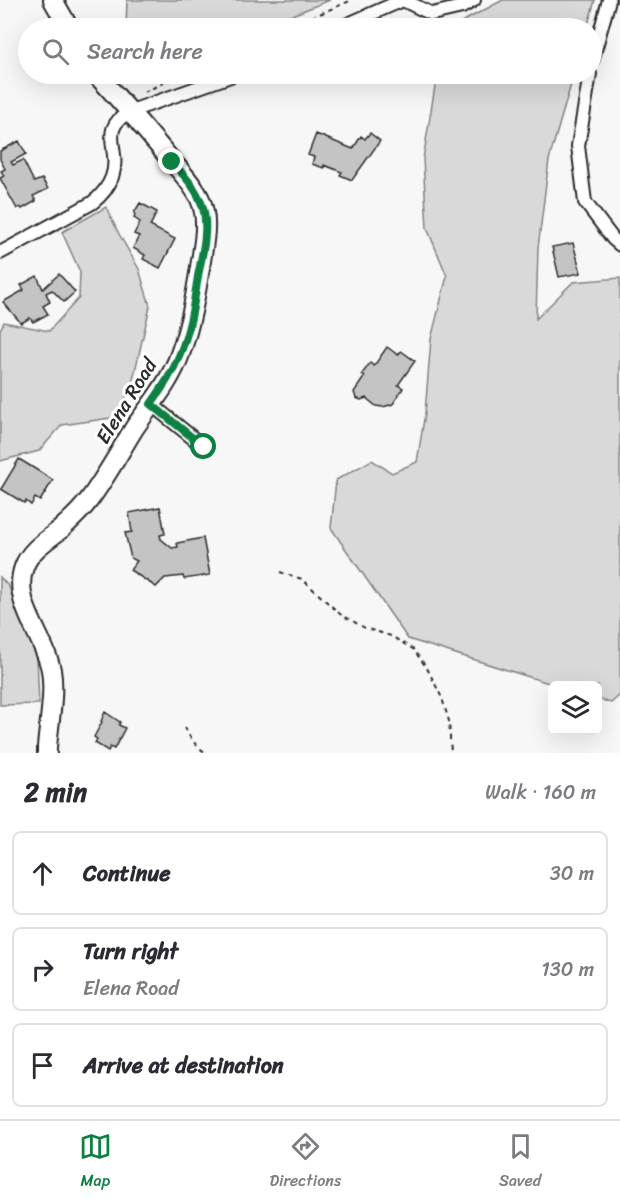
<!DOCTYPE html>
<meta charset="utf-8">
<style>
:root{--surface:#fff;--page:#f2f2f3;--text:#2b2b33;--muted:#7c7c81;--line:#e1e1e2;--accent:#0b8043}
body{margin:0;font-family:Sriracha,sans-serif;background:var(--page);color:var(--text)}
.controls{position:absolute;right:18px;bottom:18px;display:grid;overflow:hidden;border-radius:9px;box-shadow:0 6px 24px #0002}
.controls button{width:54px;height:54px;display:grid;place-items:center;padding:0;border:0;border-bottom:2px solid var(--line);background:var(--surface);color:var(--text);font:30px sans-serif}
.stop{position:absolute;width:18px;height:18px;margin:-14px;border:4px solid #0b8043;border-radius:50%;background:#fff}
.stop.end{background:#0b8043;border-color:#fff;box-shadow:0 2px 6px #0008}
.list{margin:0;padding:0;list-style:none}
h2{display:flex;justify-content:space-between;align-items:center;height:78px;margin:0;padding:0 24px;font-size:26px}
h2 small{font-size:20px;font-weight:400;color:var(--muted)}
.list li{display:grid;grid-template-columns:39px 1fr auto;gap:18px;align-items:center;box-sizing:border-box;height:84px;margin:0 12px 12px;padding:0 12px;border:2px solid var(--line);border-radius:9px}
.list b{display:block;font-size:22px;white-space:nowrap}
.list p{margin:0;font-size:20px;white-space:nowrap;color:var(--muted)}
.list em{font-size:20px;font-style:normal;color:var(--muted)}
.icon{flex:none;width:33px;height:33px;fill:none;stroke:currentColor;stroke-width:2;stroke-linecap:round;stroke-linejoin:round}
.map{position:relative;flex:none;width:620px;height:753px;overflow:hidden}
.search{position:absolute;background:var(--surface);box-shadow:0 6px 24px #0002;left:18px;right:18px;top:18px;height:66px;display:flex;align-items:center;gap:15px;box-sizing:border-box;padding:0 21px;border-radius:33px;color:var(--muted);font-size:22px}
.sheet{height:366px;background:var(--surface)}
nav{display:flex;justify-content:space-around;align-items:center;box-sizing:border-box;height:84px;border-top:2px solid var(--line);background:var(--surface);font-size:16px;color:var(--muted)}
nav a{display:grid;justify-items:center;gap:3px}
nav .on{color:var(--accent)}
.map>svg:first-child{display:block}
.green{fill:#d9d9d9;stroke:#828282;stroke-width:1.5}
.building{fill:#c4c4c4;stroke:#2b2b2b;stroke-width:1.5}
.lines{fill:none;stroke-linecap:round;stroke-linejoin:round}
.street-casing{stroke:#2b2b2b;stroke-width:16}
.secondary-casing{stroke:#2b2b2b;stroke-width:22}
.path{stroke:#2b2b2b;stroke-width:2;stroke-dasharray:4.5 4.5;stroke-linecap:butt}
.street{stroke:#fff;stroke-width:12}
.secondary{stroke:#fff;stroke-width:18}
.route{stroke:#0b8043;stroke-width:8}
.labels{text-anchor:middle;stroke-width:6;stroke-linejoin:round;paint-order:stroke}
.street-label{font-size:20px;fill:#2b2b2b;stroke:#fff}
</style>
<div class="map">
<svg width="620" height="753" viewBox="0 0 620 753">
<rect width="100%" height="100%" fill="#f7f7f7"/>
<filter id="ink" filterUnits="userSpaceOnUse"><feTurbulence type="fractalNoise" baseFrequency=".0167" numOctaves="2"/><feDisplacementMap in="SourceGraphic" scale="12" xChannelSelector="R" yChannelSelector="G"/><feConvolveMatrix kernelMatrix="1 2 1 2 8 2 1 2 1" color-interpolation-filters="sRGB"/></filter>
<g filter="url(#ink)">
<path class="green" d="M127 0H330L259 28H126Z
M503 0H595L587 28H450Z
M437 74H574L549 160 538 248 536 319 573 282 620 278V695L611 703 598 699V686L555 685 408 639 331 528 336 480 372 460 392 473 417 462 425 413 431 339 447 276 427 228 423 159Z
M106 207 119 234 139 269 150 306 133 380 118 417 62 425 39 451 0 461V330L4 322 49 331 79 298 80 272 62 232Z
M0 577 9 587 37 657 39 704 0 705Z"/>
<path class="building" d="M370 133 380 141 352 180 340 175 342 172 324 165V168L312 164 314 157 308 155 316 134 353 149 361 136 365 139Z
M19 141 26 154 11 162 13 165 23 160 34 182 42 179 48 189 33 196 36 201 22 209 20 207 17 209 0 178 4 176 1 171 5 169 0 159V151Z
M140 203 157 212 150 226 175 239 160 268 143 259 145 255 133 248 139 236 134 234 140 222 134 218 135 214 134 213Z
M573 243 581 273 559 277 552 247Z
M59 274 75 292 64 302 52 290 46 293 50 302 43 306 48 314 33 322 30 318 21 323 3 302 24 290 21 285 37 276 43 289Z
M387 347 398 355 401 351 415 361 398 385 403 388 393 404 383 407 376 406 366 398 361 400 356 398 354 392 365 376 362 374 370 363 374 366Z
M19 459 53 480 40 501 35 498 31 505 26 501 24 503 1 489Z
M160 507 165 534 160 535 161 539 172 548 178 547 177 543 203 538 210 575 184 579 183 576 165 578 156 587 130 570 137 561 131 558 125 533 132 532 129 513Z
M105 712 120 722 119 725 125 728 114 749 110 747 108 751 95 743 97 739 94 737 102 722 101 721Z"/>
<g class="lines">
<defs>
<path id="street" d="M403 0 432 14 462 7 474 0
M339 28 403 0
M592 61 609 0
M590 74 578 146 585 202 613 239 620 245
M0 253 92 203C101 196 108 188 112 177 122 149 96 130 131 111L236 74
M151 404 204 447"/>
<path id="secondary" d="M53 0 69 28
M47 753V747C49 723 55 693 51 670 45 636 11 603 24 567 30 550 47 540 61 529 71 520 81 511 89 500 106 477 120 451 135 427 151 404 171 381 180 354 191 324 196 293 201 261 204 241 209 219 200 199 193 184 181 172 170 159 146 130 122 102 96 74"/>
</defs>
<use href="#street" class="street-casing"/>
<use href="#secondary" class="secondary-casing"/>
<path class="path" d="M287 28 352 0
M144 92 183 74
M280 572 302 579 340 614 365 628 391 636 413 649 427 668 442 698 449 721 451 753
M185 727C190 739 196 746 206 753"/>
<use href="#street" class="street"/>
<use href="#secondary" class="secondary"/>
</g>
</g>
<g class="lines" filter="url(#ink)">
<path class="route" d="M172 162C185 176 200 192 204 212 208 233 202 255 198 276 194 303 190 331 179 356 172 374 162 388 151 404L204 447"/>
</g>
<g class="labels">
<g class="street-label">
<text transform="translate(126 401) rotate(-58)" y="7">Elena Road</text>
</g>
</g>
</svg>
<div class="controls">
<button><svg class="icon" aria-label="layers" viewBox="0 0 24 24"><path d="M12 4l9 5-9 5-9-5zM3 14l9 5 9-5"/></svg></button>
</div>
<div class="stop" style="left:204px;top:447px"></div>
<div class="stop end" style="left:172px;top:162px"></div>
<div class="search"><svg class="icon" aria-label="search" viewBox="0 0 24 24"><circle cx="10" cy="10" r="6"/><path d="M15 15l6 6"/></svg>Search here</div>
</div>
<section class="sheet">
<h2>2 min<small>Walk · 160 m</small></h2>
<ul class="list">
<li><svg class="icon" aria-label="ahead" viewBox="0 0 24 24"><path d="M12 20V5M6 11l6-6 6 6"/></svg><div><b>Continue</b></div><em>30 m</em></li>
<li><svg class="icon" aria-label="right" viewBox="0 0 24 24"><path d="M7 20v-9h11M14 6l5 5-5 5"/></svg><div><b>Turn right</b><p>Elena Road</p></div><em>130 m</em></li>
<li><svg class="icon" aria-label="arrive" viewBox="0 0 24 24"><path d="M6 21V4h12l-3 4 3 4H6"/></svg><div><b>Arrive at destination</b></div></li>
</ul>
</section>
<nav>
<a class="on"><svg class="icon" aria-label="map" viewBox="0 0 24 24"><path d="M3 6l6-2 6 2 6-2v14l-6 2-6-2-6 2zM9 4v14M15 6v14"/></svg>Map</a>
<a><svg class="icon" aria-label="directions" viewBox="0 0 24 24"><path d="M12 3l9 9-9 9-9-9zM9 14v-3h6M13 9l2 2-2 2"/></svg>Directions</a>
<a><svg class="icon" aria-label="saved" viewBox="0 0 24 24"><path d="M7 4h10v16l-5-4-5 4z"/></svg>Saved</a>
</nav>
